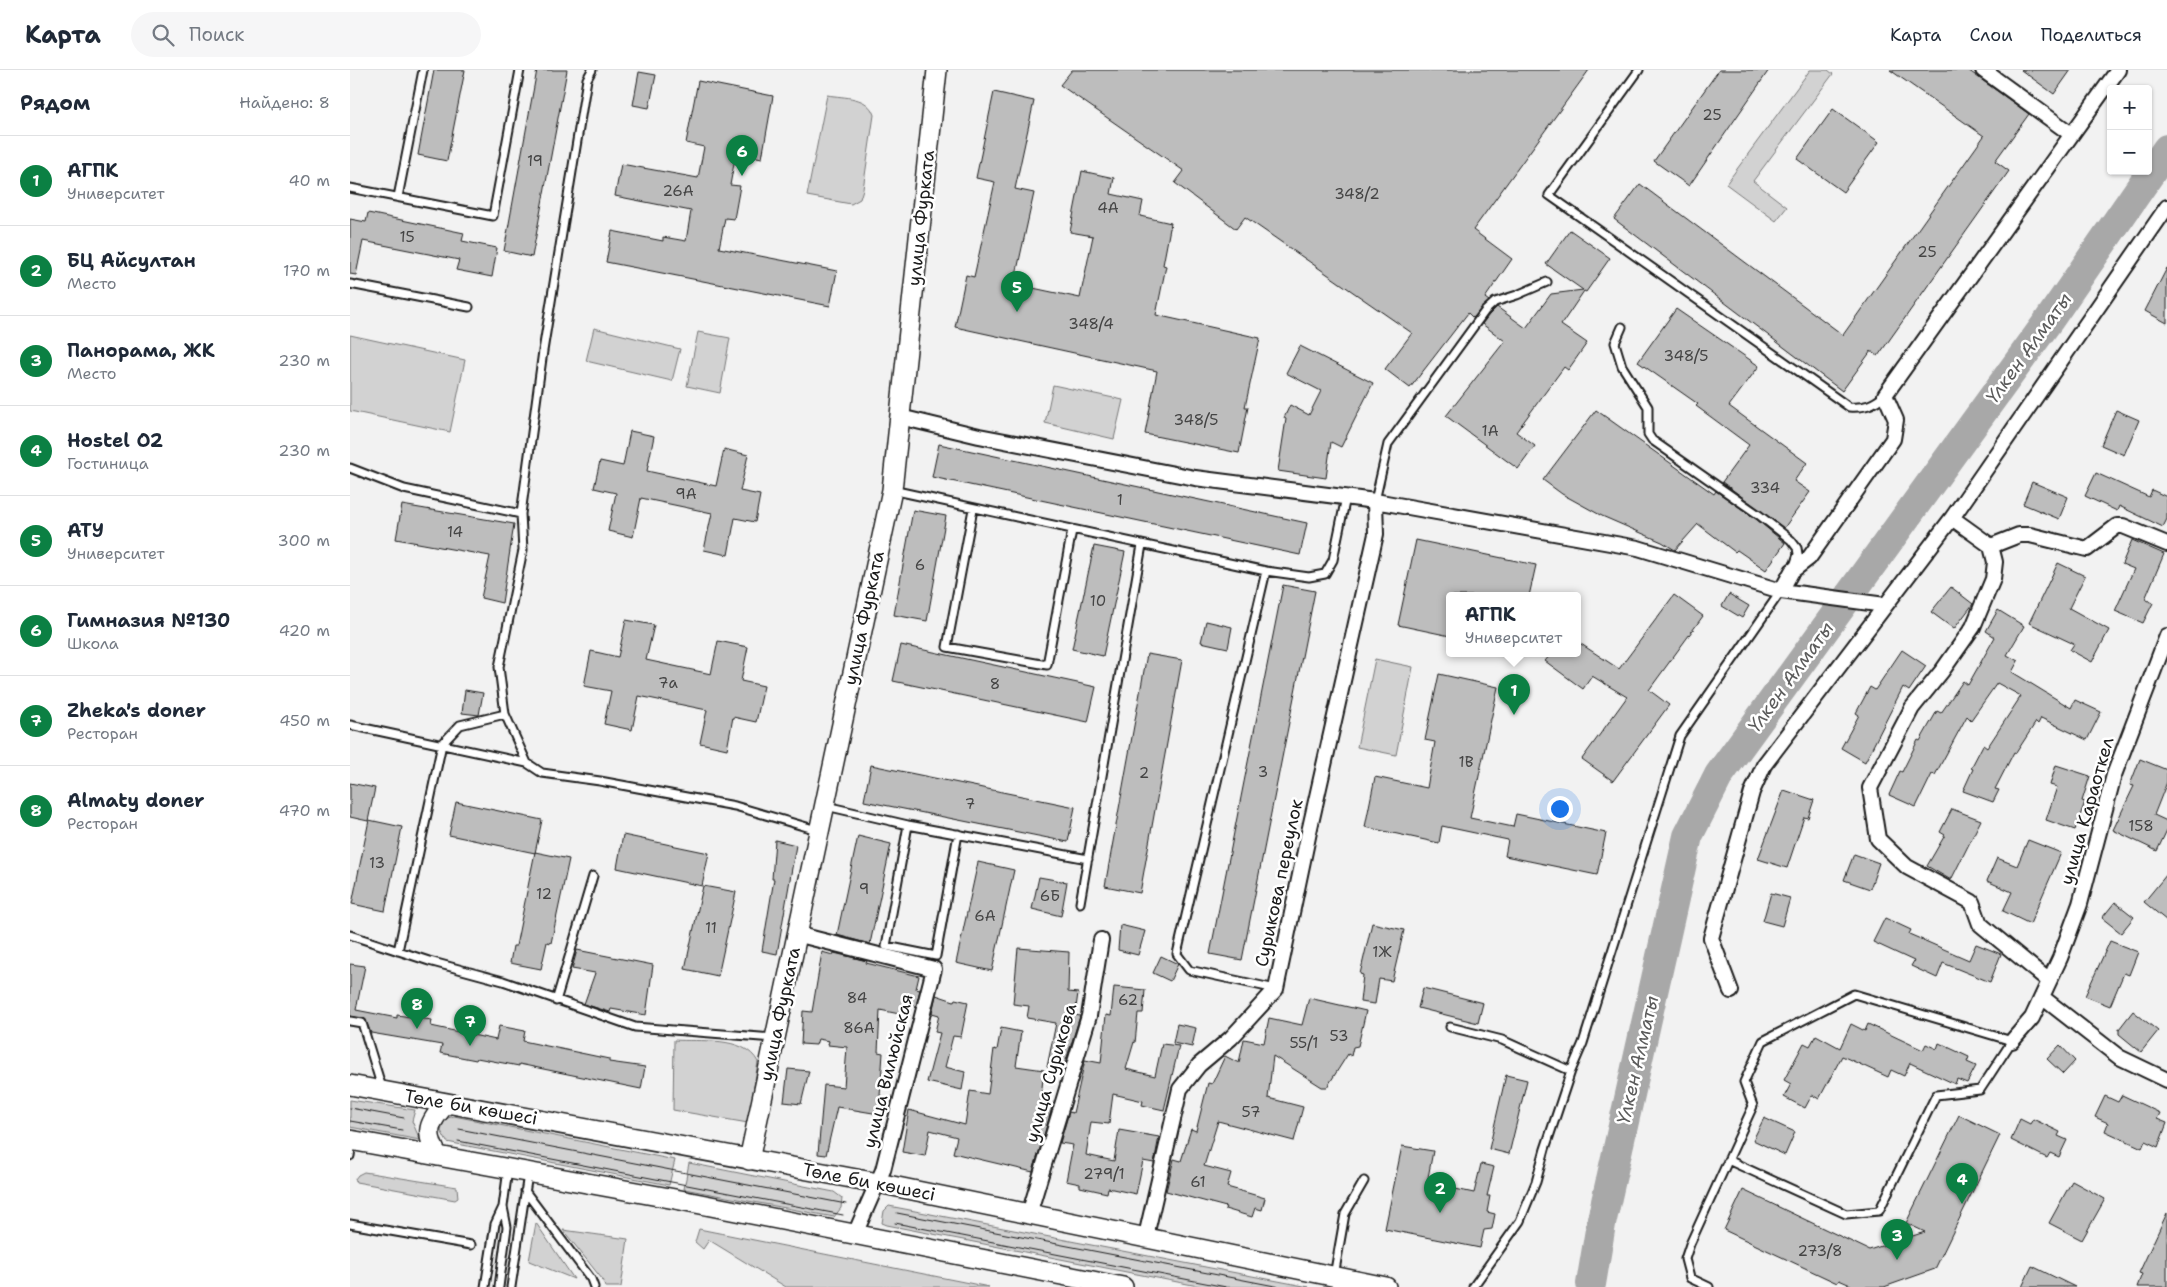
<!DOCTYPE html>
<html lang="ru">
<meta charset="utf-8">
<style>
:root{--surface:#fff;--page:#f6f6f7;--text:#1f2937;--muted:#747a83;--line:#e0e1e3;--accent:#0b8043}
body{margin:0;font-family:"Shantell Sans",sans-serif;background:var(--page);color:var(--text)}
.controls{position:absolute;right:15px;top:15px;display:grid;overflow:hidden;border-radius:5px;box-shadow:0 1px 4px #0004}
.controls button{width:45px;height:45px;display:grid;place-items:center;padding:0;border:0;border-bottom:1px solid var(--line);background:var(--surface);color:var(--text);font:25px sans-serif}
.you{position:absolute;left:1209px;top:738px;width:18px;height:18px;margin:-12px;border:4px solid #fff;border-radius:50%;background:#1a73e8;box-shadow:0 0 0 8px #1a73e833}
.badge{display:grid;place-items:center;width:32px;height:32px;border-radius:50%;background:var(--accent);color:#fff;font-size:16px;font-weight:700}
.pin{position:absolute;translate:-50% -41px;filter:drop-shadow(0 1px 2px #0008)}
.pin::after{content:'';position:absolute;top:26px;width:18px;height:15px;background:inherit;clip-path:polygon(0 0,100% 0,50% 100%)}
.popup{position:absolute;left:1096px;top:522px;width:135px;height:65px;box-sizing:border-box;display:grid;place-content:center;border-radius:5px;background:var(--surface);filter:drop-shadow(0 1px 4px #0005);font-size:16px;white-space:nowrap;color:var(--muted)}
.popup b{font-size:19px;color:var(--text)}
.popup::after{content:'';position:absolute;left:50%;top:100%;margin-left:-10px;border:10px solid transparent;border-top-color:var(--surface)}
.list{margin:0;padding:0;list-style:none}
h2{display:flex;justify-content:space-between;align-items:center;height:65px;margin:0;padding:0 20px;font-size:21px}
h2 small{font-size:16px;font-weight:400;color:var(--muted)}
.list li{display:grid;grid-template-columns:32px 1fr auto;gap:15px;align-items:center;box-sizing:border-box;height:90px;padding:0 20px;border-top:1px solid var(--line)}
.list b{display:block;font-size:19px;white-space:nowrap}
.list p{margin:0;font-size:16px;white-space:nowrap;color:var(--muted)}
.list em{font-size:16px;font-style:normal;color:var(--muted)}
.icon{flex:none;width:28px;height:28px;fill:none;stroke:currentColor;stroke-width:2;stroke-linecap:round;stroke-linejoin:round}
.map{position:relative;flex:none;width:1817px;height:1217px;overflow:hidden}
header{display:flex;align-items:center;gap:30px;box-sizing:border-box;height:70px;padding:0 25px;background:var(--surface);border-bottom:1px solid var(--line)}
header strong{font-size:24px}
nav{display:flex;gap:28px;margin-inline-start:auto;font-size:18px}
.search{width:350px;height:45px;background:var(--page);display:flex;align-items:center;gap:12px;box-sizing:border-box;padding:0 18px;border-radius:28px;color:var(--muted);font-size:19px}
main{display:flex}
aside{flex:1;background:var(--surface)}
.map>svg:first-child{display:block}
.green{fill:#d2d2d2;stroke:#777}
.lines{fill:none;stroke-linecap:round;stroke-linejoin:round}
.river{stroke:#a8a8a8;stroke-width:30}
.building{fill:#bdbdbd;stroke:#1c1c1c}
.lane-casing{stroke:#1c1c1c;stroke-width:11}
.street-casing{stroke:#1c1c1c;stroke-width:18}
.secondary-casing{stroke:#1c1c1c;stroke-width:22}
.lane{stroke:#fff;stroke-width:7}
.street{stroke:#fff;stroke-width:14}
.secondary{stroke:#fff;stroke-width:19}
.tram{stroke:#1c1c1c;stroke-width:1}
.labels{text-anchor:middle;stroke-width:5;stroke-linejoin:round;paint-order:stroke}
.number-label{font-size:15px;fill:#444}
.street-label{font-size:18px;fill:#1c1c1c;stroke:#fff}
.water-label{font-size:19px;font-style:italic;fill:#5b5b5b;stroke:#fff}
</style>
<header>
<strong>Карта</strong>
<div class="search"><svg class="icon" aria-label="search" viewBox="0 0 24 24"><circle cx="10" cy="10" r="6"/><path d="M15 15l6 6"/></svg>Поиск</div>
<nav><a>Карта</a><a>Слои</a><a>Поделиться</a></nav>
</header>
<main>
<aside>
<h2>Рядом<small>Найдено: 8</small></h2>
<ul class="list">
<li><span class="badge">1</span><div><b>АГПК</b><p>Университет</p></div><em>40 m</em></li>
<li><span class="badge">2</span><div><b>БЦ Айсултан</b><p>Место</p></div><em>170 m</em></li>
<li><span class="badge">3</span><div><b>Панорама, ЖК</b><p>Место</p></div><em>230 m</em></li>
<li><span class="badge">4</span><div><b>Hostel O2</b><p>Гостиница</p></div><em>230 m</em></li>
<li><span class="badge">5</span><div><b>АТУ</b><p>Университет</p></div><em>300 m</em></li>
<li><span class="badge">6</span><div><b>Гимназия №130</b><p>Школа</p></div><em>420 m</em></li>
<li><span class="badge">7</span><div><b>Zheka's doner</b><p>Ресторан</p></div><em>450 m</em></li>
<li><span class="badge">8</span><div><b>Almaty doner</b><p>Ресторан</p></div><em>470 m</em></li>
</ul>
</aside>
<div class="map">
<svg width="1817" height="1217" viewBox="0 0 1817 1217">
<rect width="100%" height="100%" fill="#f2f2f2"/>
<filter id="ink" filterUnits="userSpaceOnUse"><feTurbulence type="fractalNoise" baseFrequency=".02" numOctaves="2"/><feDisplacementMap in="SourceGraphic" scale="10" xChannelSelector="R" yChannelSelector="G"/><feConvolveMatrix kernelMatrix="1 2 1 2 8 2 1 2 1" color-interpolation-filters="sRGB"/></filter>
<g filter="url(#ink)">
<path class="green" d="M1460 0H1478L1483 4 1403 111 1437 137 1426 151 1376 114Z
M477 25C495 28 518 26 524 45L513 119 510 129 501 134 457 126Z
M244 258 330 279 322 311 236 291Z
M348 262 380 268 370 323 337 316Z
M0 265 115 290 100 362 0 341Z
M703 315 773 330 764 369 695 353Z
M1025 589 1063 597 1046 685 1007 677Z
M324 970C349 972 394 965 408 992L398 1053 323 1040Z
M0 1030 65 1040 62 1051 70 1070 0 1057Z
M104 1046 325 1090 319 1115 97 1072 91 1061 95 1049Z
M339 1093 484 1122 492 1128 491 1138 484 1147 334 1119Z
M14 1102 107 1117 108 1128 105 1130 6 1112 5 1109 8 1105Z
M539 1136 959 1217H853L537 1155 532 1153 534 1141Z
M186 1153 224 1209 179 1191Z
M349 1159 639 1217H436L359 1170 353 1179 345 1172Z
M213 1160 278 1169 271 1217H255L252 1209Z"/>
<g class="lines">
<path class="river" d="M1241 1214 1251 1154 1338 766 1369 705 1699 250 1817 79"/>
</g>
<path class="building" d="M84 0H115L97 91 68 85Z
M187 0H217L182 187 154 181Z
M722 0H1239L1123 160 1162 189 1135 228 1139 231 1123 248 1118 243 1060 318 1035 299 1062 263 895 147 886 159 825 113 834 101 710 15Z
M1369 0H1419L1339 116 1304 91Z
M1540 0H1618L1679 44 1645 91 1659 101 1528 286 1521 281 1492 321 1264 149 1290 114 1493 265 1634 66Z
M1671 0H1721L1704 24Z
M289 2 306 5 299 38 283 35Z
M348 11 423 26 412 88 386 83 380 115 390 116 384 149 375 148 369 178 487 201 480 236 256 192 262 161 313 171V167L336 171 341 141 265 126 271 94 348 108 354 77 336 73Z
M644 22 684 31 665 119 684 123 664 214 730 228 743 166 720 162 732 101 764 108 761 124 793 131 790 146 821 153 813 195 816 196 806 245 910 268 895 337H898L889 383 795 364 807 301 605 257 616 205 624 207 645 112 626 108Z
M1483 39 1529 72 1493 122 1447 89Z
M18 143 114 163 112 171 147 178 142 207 106 200 109 190 13 171 6 205 0 204V149L16 152Z
M1220 160 1260 188 1236 222 1234 221 1211 255 1237 273 1218 300 1214 297 1166 362 1185 376 1168 399 1096 346 1155 271 1132 254 1139 245 1147 237 1176 258 1201 224 1233 220 1196 194Z
M1817 198V253L1795 241Z
M1326 239 1409 296 1379 336 1457 393 1444 411 1460 422 1434 458 1372 412 1399 375 1346 336 1348 334 1288 292Z
M950 276 1023 313 991 377 981 372 976 408 928 401 936 349 934 348 940 335 959 345 971 321 936 303Z
M1246 340 1364 424 1366 421 1406 449 1435 473 1416 500 1387 480 1385 482 1348 454 1325 480 1312 472 1252 446 1212 424 1193 410Z
M1766 340 1789 350 1774 385 1751 375Z
M280 361 304 366 297 401 366 416 374 379 398 385 390 421 410 425 405 452 385 448 378 485 354 480 362 443 291 428 283 467 258 461 266 423 244 418 250 391 273 396Z
M589 374 957 453 950 485 582 407Z
M1746 403 1799 427 1802 420 1817 427V449L1813 457 1769 436 1767 441 1735 426Z
M1682 412 1718 427 1709 449 1673 434Z
M52 435 164 454 152 533 131 528 140 486 46 469Z
M563 440 596 446 577 551 544 545Z
M1066 470 1186 495 1179 526H1100V566L1048 555Z
M1782 470 1814 484 1795 529 1803 533 1793 553 1765 541 1784 499 1772 494Z
M744 476 775 482 753 586 722 579Z
M1708 493 1735 506 1719 538 1759 560 1742 592 1720 580 1724 574 1679 553Z
M933 515 965 521 892 890 860 884Z
M1601 517 1623 534 1604 559 1581 542Z
M1379 524 1399 536 1392 548 1372 536Z
M1324 525 1353 546 1299 620 1319 635 1263 711 1232 689 1277 627 1242 606 1233 619 1195 591 1201 584H1228V572L1269 599Z
M1648 540 1674 556 1657 585 1668 591 1662 602 1721 638 1725 630 1751 642 1737 670 1691 648 1688 654 1686 652 1666 683 1664 682 1645 719 1649 720 1643 732 1613 721 1623 699 1621 698 1633 675 1637 678 1671 626 1647 613 1621 650 1617 646 1585 705 1582 704 1566 737 1539 725 1550 701 1552 702 1568 670 1570 671 1587 641 1591 643 1613 611 1618 615 1645 567 1636 561Z
M276 550 304 555 296 590 361 604 368 571 398 577 391 611 414 616 406 652 383 647 377 679 350 673 357 640 289 626 282 660 254 654 261 621 234 616 241 581 268 587Z
M856 551 882 557 878 578 851 572Z
M551 575 746 617 738 652 543 611Z
M1552 580 1576 596 1559 621 1553 617 1515 692 1491 678 1509 645 1506 643 1520 617 1525 620Z
M797 584 832 590 790 823 755 816Z
M1089 604 1148 617 1120 748 1163 757 1166 744 1256 763 1247 805 1155 786 1158 770 1092 756 1089 773 1015 757 1025 707 1077 718 1085 672 1075 670Z
M115 620 133 623 129 645 112 643Z
M1790 689 1817 700V712L1804 745 1817 751V760L1807 781 1763 760 1784 716 1780 715Z
M521 695 725 737 718 772 514 731Z
M1706 695 1740 706 1732 731 1735 732 1725 760 1696 750 1707 717 1700 715Z
M0 713 25 718 18 751 0 747Z
M1434 720 1464 730 1458 748 1454 747 1437 798 1408 789Z
M106 732 192 750 185 783 99 765Z
M1602 739 1631 750 1601 810 1577 796 1595 765 1590 762Z
M19 750 52 757 35 841 2 834Z
M273 765 359 783 352 816 267 798Z
M508 766 541 774 520 874 487 865Z
M425 770 446 775 427 884 412 881 424 809H422Z
M1678 770 1711 783 1680 854 1653 841 1662 822 1637 811 1647 788 1667 796Z
M185 782 219 789 201 873 197 872 191 899 160 893 163 876H166Z
M1504 784 1529 793 1520 819 1494 810Z
M628 792 664 800 642 901 606 893Z
M1817 804V851L1794 832Z
M689 807 717 812 711 846 682 839Z
M353 816 386 822 368 906 335 899Z
M1421 823 1440 828 1432 856 1413 851Z
M1765 832 1784 847 1771 863 1752 848Z
M1535 848 1561 860 1559 864 1619 890 1626 874 1651 884 1640 912 1593 893 1587 908 1561 896 1564 891 1523 872Z
M1022 853 1054 860 1042 911 1029 909 1025 934 1010 932 1013 905 1010 904Z
M770 855 795 861 788 885 768 880Z
M1760 871 1788 882 1779 905 1774 903 1760 936 1735 926Z
M668 878 719 882 718 922 728 923 725 945 730 946 713 1000 697 997 706 953 677 948 679 936 663 934Z
M227 880 303 895 296 945 261 939 260 942 234 934 245 903 222 899Z
M472 882 483 885 484 883 517 891 516 893 569 906 566 919 570 920 566 936 561 935 559 946 530 940 528 982 533 983 530 1026H532L529 1044 487 1037 476 1085 468 1084 474 1015 494 1017 497 977 478 975 479 971 468 969 466 975 451 974 453 941 462 942Z
M811 886 828 894 820 911 803 903Z
M0 894 15 896 6 940 47 948V945L82 950 81 956 146 970 149 956 175 961 173 971 259 989V992L295 997 291 1019 169 994V996L127 988 126 990 90 983 92 975 21 963 15 949 0 946Z
M764 917 795 920 793 943H788L785 973 784 972 776 999 805 1006 812 974 829 976 814 1040 792 1035 793 1031 763 1024 759 1054 741 1052 736 1085 764 1091 769 1060 809 1067 804 1093 793 1091 786 1124 758 1118 757 1123 730 1117V1114L716 1111 723 1075 710 1073 719 1042 723 1043 735 990 751 993 756 945 761 946Z
M1073 918 1133 933 1128 953 1068 938Z
M586 925 604 931 605 929 618 932 611 967 603 966 595 997 615 1002 612 1020 577 1012 590 963 585 962 589 945 582 943Z
M959 928 1016 941 1008 976 1003 977 1001 986 998 984 977 1017H972L923 986 918 1028 953 1037 944 1071 868 1051 854 1096 881 1103 877 1117 915 1128 912 1140 905 1138 902 1147 875 1139 876 1137 816 1121 824 1089 831 1091 841 1059 846 1061 858 1013 862 1014 875 986 889 993 894 969 914 973 919 948 952 955Z
M1783 941 1808 961 1791 982 1769 964V959Z
M827 954 846 958 842 977 823 973Z
M1501 954 1515 961 1518 954 1573 980 1576 974 1587 979 1589 973 1619 987 1617 992 1626 996 1617 1013 1607 1009 1605 1014 1560 993 1554 1006 1541 1000 1538 1007 1492 986 1469 1029 1462 1025 1455 1038 1434 1027 1441 1014 1434 1010 1454 973 1460 976 1466 965 1490 978Z
M651 958 671 962 666 996 694 1000 690 1035 702 1038 683 1102 603 1083 607 1067 580 1060 575 1086 552 1082 559 1040 615 1055 620 1021 638 1024 644 979 647 980Z
M1710 975 1725 991 1713 1004 1697 989Z
M438 999 459 1001 451 1034 434 1032Z
M1156 1005 1177 1010 1159 1084 1139 1079Z
M1772 1025 1810 1043 1807 1049 1817 1053 1808 1077 1795 1071 1792 1078 1755 1061 1758 1053 1745 1047 1755 1026 1768 1032Z
M1609 1045 1650 1065 1585 1199 1534 1217H1505L1489 1210 1487 1213 1374 1160 1393 1120 1519 1180 1575 1162 1556 1153Z
M1414 1048 1445 1062 1435 1085 1403 1070Z
M1670 1049 1680 1054 1683 1049 1710 1062 1708 1066 1717 1070 1709 1087 1700 1083 1697 1088 1661 1070Z
M1052 1076 1083 1081 1077 1113 1124 1123 1131 1094 1144 1097 1137 1126H1140L1137 1142 1145 1144 1142 1159 1134 1160 1130 1178 1035 1159Z
M1722 1111 1755 1129 1732 1170 1699 1153Z
M1817 1143V1217H1787L1792 1204 1789 1203Z
M1682 1196 1725 1217H1672Z"/>
<g class="lines">
<defs>
<path id="lane" d="M1289 0 1199 125 1499 337C1515 338 1523 335 1535 325
M0 118 143 146 170 0
M48 127 73 0
M0 214 119 237
M1272 257 1265 273 1272 296 1298 337V364L1302 370 1409 445 1441 470 1447 478 1448 484 1444 496
M0 398 54 419 171 444
M542 420 916 501 959 507 975 504 983 490 996 427
M1025 431 1038 374 1135 241 1145 232 1167 225 1197 212
M623 439 597 577 697 595 722 460
M916 501 827 884 839 900 926 919
M0 655 177 693 192 703 250 711 385 736 467 760
M177 693 155 644 149 597 173 480 171 444 193 281 237 9 242 0
M476 736 558 755 738 789
M558 755 536 876 586 886 608 764
M730 833 792 475
M0 865 79 891 153 911 285 957 424 968
M48 881 92 674 110 655 155 644
M206 931 243 806
M0 951 12 953 32 1018
M1100 957 1152 970 1221 1001
M0 1086 2 1071
M175 1121 241 1209 244 1217
M0 1154 121 1175
M984 1206 995 1144 1014 1111
M135 1217 145 1154 153 1137 158 1099
M149 1217 157 1157 153 1137
M161 1217 178 1104
M1123 1217 1170 1151 1186 1112 1195 1079 1221 1001 1233 973 1330 666 1431 521
M1359 1217 1340 1208 1335 1189 1340 1174 1403 1036 1394 1012 1413 971 1504 924 1662 971 1630 1020 1586 1025 1529 1141 1496 1144 1378 1090"/>
<path id="street" d="M1633 0 1721 64
M550 347 629 366 845 408 1025 431 1288 478 1431 521 1535 535
M1602 448 1641 476 1645 492 1643 509 1623 557 1592 601 1562 638 1520 718 1528 769 1557 797 1622 832 1630 854 1699 911
M1641 476 1669 465H1680L1737 479 1767 456H1773L1817 474
M1431 521 1442 501 1459 488 1543 369 1546 350 1535 325 1768 0
M446 864 584 899 533 1100 505 1164
M1381 921 1361 868 1402 722 1414 695 1602 448 1817 137
M1692 927 1769 987 1817 1010
M1662 971 1682 948 1710 888 1730 834 1764 705 1817 566
M679 1144 739 946 751 870
M796 1166 830 1019 849 995 881 968 926 919 959 762 1026 464 1025 431"/>
<path id="secondary" d="M0 1015 528 1113 1036 1217
M0 1070 325 1129 773 1217
M88 1086C74 1063 78 1052 97 1033
M399 1090 542 420 587 0"/>
</defs>
<use href="#lane" class="lane-casing"/>
<use href="#street" class="street-casing"/>
<use href="#secondary" class="secondary-casing"/>
<use href="#lane" class="lane"/>
<use href="#street" class="street"/>
<use href="#secondary" class="secondary"/>
<path class="tram" d="M0 1038 54 1048
M0 1051 52 1060
M109 1059 496 1134
M108 1071 493 1145
M547 1143 930 1217
M545 1153 876 1217"/>
</g>
</g>
<g class="labels">
<g class="number-label">
<text x="1362" y="50">25</text>
<text x="185" y="96">19</text>
<text x="328" y="126">26А</text>
<text x="1007" y="129">348/2</text>
<text x="758" y="143">4А</text>
<text x="57" y="172">15</text>
<text x="1577" y="187">25</text>
<text x="741" y="259">348/4</text>
<text x="1336" y="291">348/5</text>
<text x="846" y="355">348/5</text>
<text x="1140" y="366">1А</text>
<text x="1415" y="423">334</text>
<text x="336" y="429">9А</text>
<text x="770" y="435">1</text>
<text x="105" y="467">14</text>
<text x="570" y="500">6</text>
<text x="748" y="536">10</text>
<text x="318" y="618">7а</text>
<text x="645" y="619">8</text>
<text x="1116" y="697">1В</text>
<text x="913" y="707">3</text>
<text x="794" y="708">2</text>
<text x="620" y="739">7</text>
<text x="1791" y="761">158</text>
<text x="27" y="798">13</text>
<text x="514" y="824">9</text>
<text x="194" y="829">12</text>
<text x="700" y="831">6Б</text>
<text x="635" y="851">6А</text>
<text x="361" y="863">11</text>
<text x="1032" y="887">1Ж</text>
<text x="507" y="933">84</text>
<text x="778" y="935">62</text>
<text x="509" y="963">86А</text>
<text x="989" y="971">53</text>
<text x="954" y="978">55/1</text>
<text x="901" y="1047">57</text>
<text x="754" y="1109">279/1</text>
<text x="848" y="1117">61</text>
<text x="1470" y="1186">273/8</text>
</g>
<g class="street-label">
<text transform="translate(571 148) rotate(-84)" y="6">улица Фурката</text>
<text transform="translate(514 548) rotate(-78)" y="6">улица Фурката</text>
<text transform="translate(1737 741) rotate(-74)" y="6">улица Караоткел</text>
<text transform="translate(929 813) rotate(-78)" y="6">Сурикова переулок</text>
<text transform="translate(430 944) rotate(-78)" y="6">улица Фурката</text>
<text transform="translate(538 1001) rotate(-76)" y="6">улица Вилюйская</text>
<text transform="translate(701 1003) rotate(-74)" y="6">улица Сурикова</text>
<text transform="translate(121 1037) rotate(10)" y="6">Төле би көшесі</text>
<text transform="translate(519 1112) rotate(11)" y="6">Төле би көшесі</text>
</g>
<g class="water-label">
<text transform="translate(1678 278) rotate(-54)" y="7">Үлкен Алматы</text>
<text transform="translate(1440 607) rotate(-54)" y="7">Үлкен Алматы</text>
<text transform="translate(1287 990) rotate(-77)" y="7">Үлкен Алматы</text>
</g>
</g>
</svg>
<div class="controls">
<button>+</button>
<button>−</button>
</div>
<div class="you"></div>
<div class="pin badge" style="left:1164px;top:645px">1</div>
<div class="popup"><b>АГПК</b>Университет</div>
<div class="pin badge" style="left:1090px;top:1143px">2</div>
<div class="pin badge" style="left:1547px;top:1190px">3</div>
<div class="pin badge" style="left:1612px;top:1134px">4</div>
<div class="pin badge" style="left:667px;top:242px">5</div>
<div class="pin badge" style="left:392px;top:106px">6</div>
<div class="pin badge" style="left:120px;top:976px">7</div>
<div class="pin badge" style="left:67px;top:959px">8</div>
</div>
</main>
